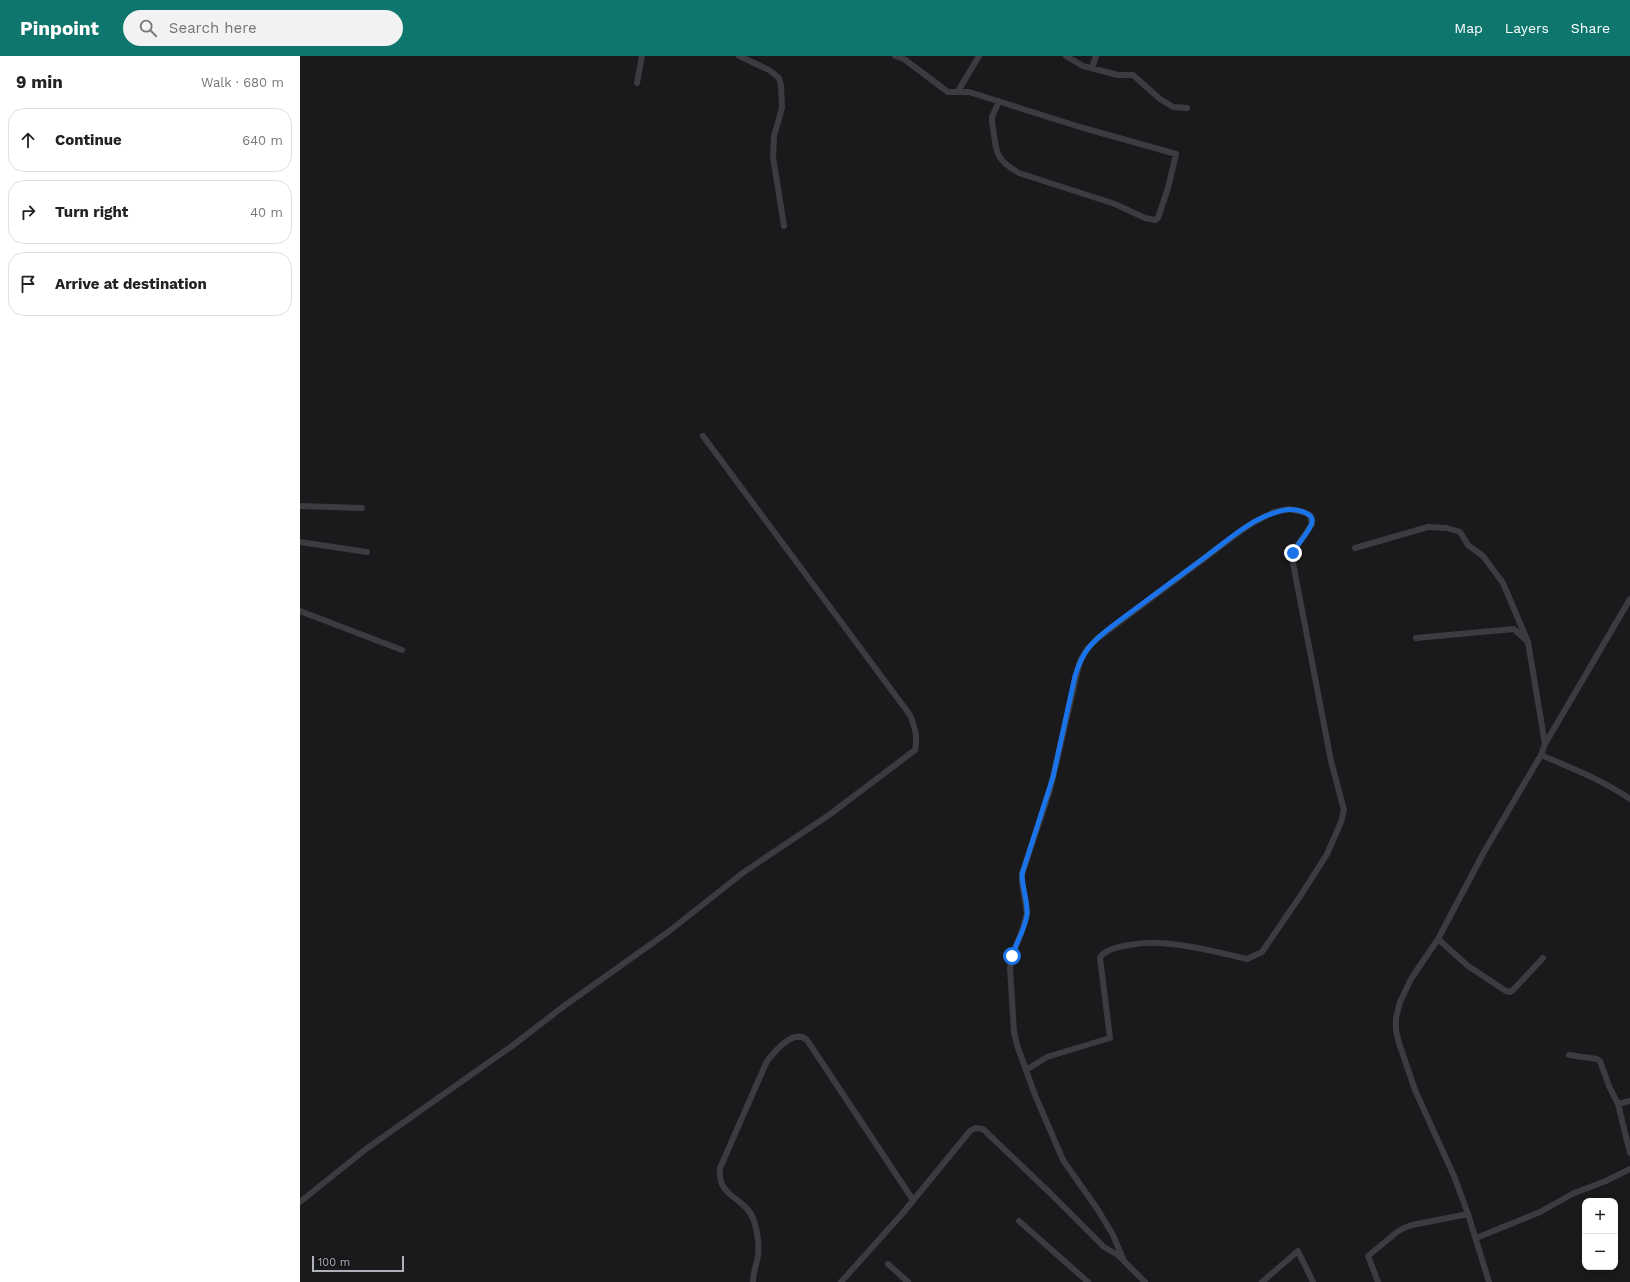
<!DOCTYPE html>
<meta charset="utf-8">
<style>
:root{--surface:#fff;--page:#f2f2f2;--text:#222;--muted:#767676;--line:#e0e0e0;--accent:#0f766e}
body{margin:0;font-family:"Work Sans",sans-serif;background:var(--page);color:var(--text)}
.controls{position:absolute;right:12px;bottom:12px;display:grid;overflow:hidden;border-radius:8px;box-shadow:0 2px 6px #0003}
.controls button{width:36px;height:36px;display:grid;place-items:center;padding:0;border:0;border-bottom:1px solid var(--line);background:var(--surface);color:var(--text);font:20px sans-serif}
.scale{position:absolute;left:12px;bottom:10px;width:92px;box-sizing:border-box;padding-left:4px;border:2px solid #adb1ba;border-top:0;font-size:11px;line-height:14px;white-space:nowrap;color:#adb1ba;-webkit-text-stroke:3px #141416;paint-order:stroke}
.stop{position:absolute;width:12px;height:12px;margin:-9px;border:3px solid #1a73e8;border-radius:50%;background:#fff}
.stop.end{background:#1a73e8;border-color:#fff;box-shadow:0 1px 4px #0008}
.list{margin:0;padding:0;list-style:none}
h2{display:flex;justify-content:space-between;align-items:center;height:52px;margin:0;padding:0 16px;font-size:17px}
h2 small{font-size:13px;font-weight:400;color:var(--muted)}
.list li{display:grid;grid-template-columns:26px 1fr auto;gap:12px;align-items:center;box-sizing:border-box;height:64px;margin:0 8px 8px;padding:0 8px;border:1px solid var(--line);border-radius:16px}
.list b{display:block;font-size:15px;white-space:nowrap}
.list em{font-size:13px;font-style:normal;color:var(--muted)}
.icon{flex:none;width:22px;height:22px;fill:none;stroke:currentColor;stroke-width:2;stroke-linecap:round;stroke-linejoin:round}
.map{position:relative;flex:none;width:1330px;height:1226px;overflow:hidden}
header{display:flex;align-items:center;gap:24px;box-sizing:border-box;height:56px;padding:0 20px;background:var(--accent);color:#fff}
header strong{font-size:19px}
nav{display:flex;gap:22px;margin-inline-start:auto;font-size:14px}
.search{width:280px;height:36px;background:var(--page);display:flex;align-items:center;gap:10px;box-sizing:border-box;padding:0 14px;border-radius:22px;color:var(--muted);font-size:15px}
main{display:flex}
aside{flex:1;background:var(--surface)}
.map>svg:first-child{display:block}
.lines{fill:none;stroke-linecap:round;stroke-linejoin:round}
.minor{stroke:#3b3c40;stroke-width:6}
.route{stroke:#1a73e8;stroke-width:5}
</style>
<header>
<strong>Pinpoint</strong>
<div class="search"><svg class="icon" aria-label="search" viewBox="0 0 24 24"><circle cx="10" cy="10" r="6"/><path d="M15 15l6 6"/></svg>Search here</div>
<nav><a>Map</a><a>Layers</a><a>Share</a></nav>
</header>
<main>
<aside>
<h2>9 min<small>Walk · 680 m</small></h2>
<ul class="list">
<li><svg class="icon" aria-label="ahead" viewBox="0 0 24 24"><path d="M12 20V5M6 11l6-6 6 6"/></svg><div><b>Continue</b></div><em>640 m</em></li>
<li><svg class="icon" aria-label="right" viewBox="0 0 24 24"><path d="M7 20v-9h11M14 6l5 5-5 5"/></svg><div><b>Turn right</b></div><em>40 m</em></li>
<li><svg class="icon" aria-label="arrive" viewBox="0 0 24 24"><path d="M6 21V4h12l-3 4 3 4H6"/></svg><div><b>Arrive at destination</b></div></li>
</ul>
</aside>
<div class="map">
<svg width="1330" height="1226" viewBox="0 0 1330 1226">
<rect width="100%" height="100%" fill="#1a191b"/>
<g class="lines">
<path class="minor" d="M439 0 469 14 479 22 481 29 482 52 474 80 473 101 484 170
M595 0 604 3 648 36H669L780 71 876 98 868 132 858 162 855 164 845 162 815 148 719 117C692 102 697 93 692 66V61L699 45
M766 0 783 10 818 19H833L860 43 873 51 887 52
M792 12 796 0
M337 27 342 0
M658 35 679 0
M0 450 62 452
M0 486 67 496
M1055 492 1128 471 1147 472 1160 476 1168 489 1183 500 1203 527 1228 586
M0 555 102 594
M1116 582 1214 573 1228 586 1245 688
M1241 699C1271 712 1303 724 1330 743
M1138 883 1168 910 1206 935 1210 936 1213 934 1243 902
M1269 999 1297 1003 1300 1005 1309 1030 1318 1048 1330 1097
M726 1014 747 1001 810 982 800 902C806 889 846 886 860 887 887 888 921 897 947 903L962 896 1001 839 1027 798 1041 766 1044 754 1031 705 993 507C993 489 1004 482 1012 468L1010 459 1003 456 989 453 974 456 954 466 938 477 798 582 787 593 780 605 750 734 722 818V828L727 857 722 875 712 900 710 912 714 976 717 989 735 1039 763 1104 798 1154 813 1179 824 1205
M1318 1048 1330 1045
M0 1146 66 1093 212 990 264 950 368 876 444 816 529 759 615 694C618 680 615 672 610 659L403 380
M719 1165 788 1226
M1176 1182 1240 1156 1274 1137 1306 1125 1330 1113
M588 1208 608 1226
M453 1226C453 1218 455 1212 457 1205 460 1193 458 1177 454 1165 446 1140 417 1143 420 1112L467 1005C475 995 494 972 507 984L613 1144
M541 1226 602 1158 670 1075 675 1072 683 1073 750 1137 804 1191 818 1199 845 1226
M962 1226 998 1195 1013 1226
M1078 1226 1068 1200 1097 1176 1104 1172 1112 1169 1168 1158
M1189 1226 1168 1158 1154 1120 1115 1034 1099 987 1096 974V962L1100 946 1111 923 1138 883 1184 796 1241 699 1245 688 1330 543"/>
</g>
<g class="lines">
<path class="route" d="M712 900C716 887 725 873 727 859 728 845 722 831 722 818L753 721 775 620C783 593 794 584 815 568 846 545 877 522 908 499 928 484 949 465 974 457 984 453 996 452 1006 457 1010 459 1013 462 1012 466 1011 474 997 488 993 497"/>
</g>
</svg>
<div class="controls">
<button>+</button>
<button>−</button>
</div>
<div class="scale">100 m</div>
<div class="stop" style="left:712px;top:900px"></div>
<div class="stop end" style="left:993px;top:497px"></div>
</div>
</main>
